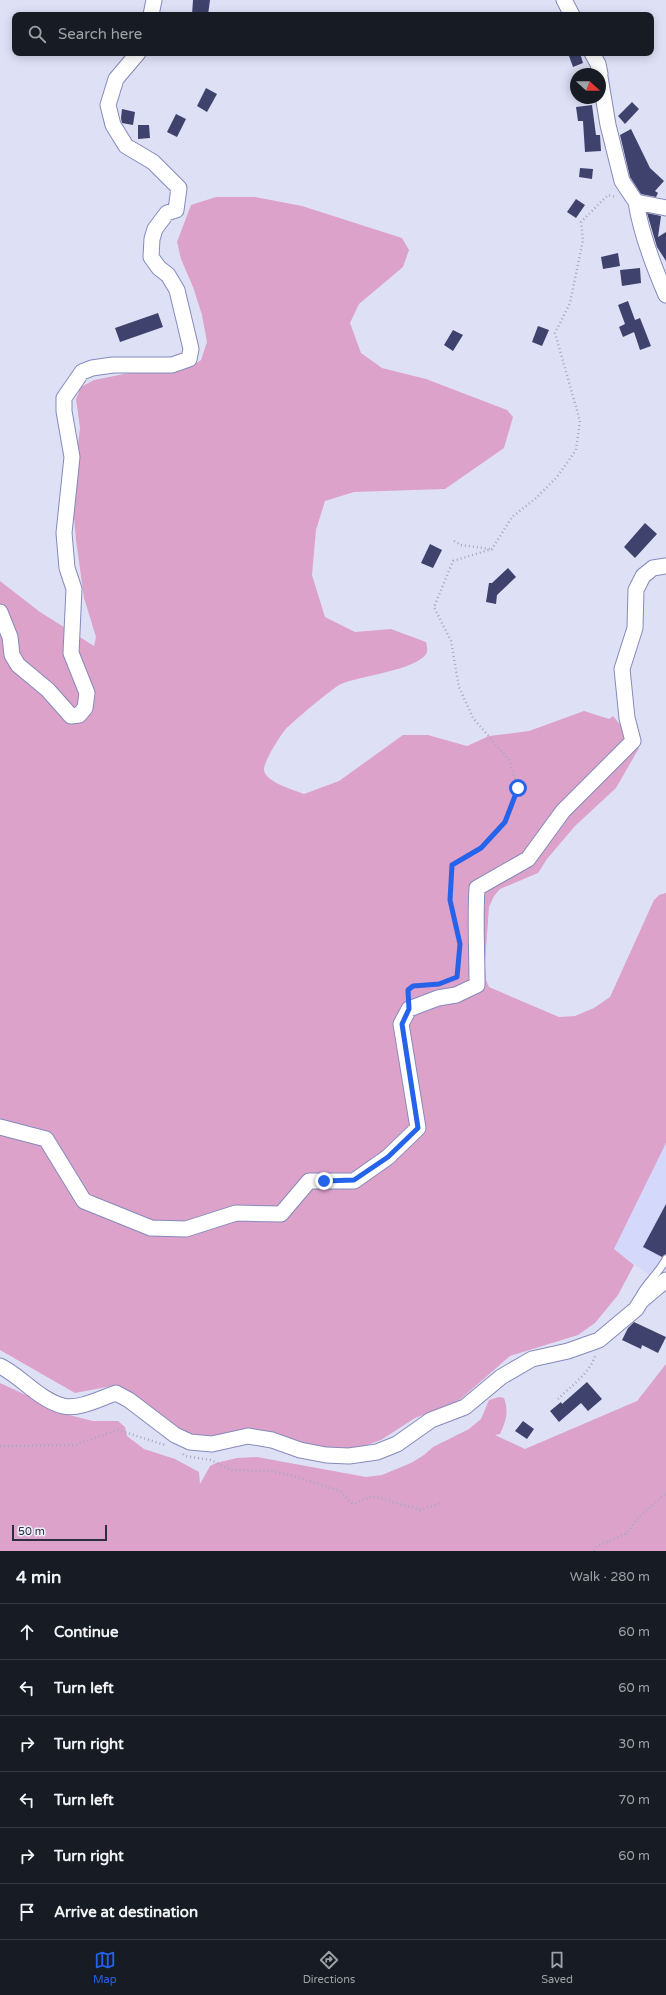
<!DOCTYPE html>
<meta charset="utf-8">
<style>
:root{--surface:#171b24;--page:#20242c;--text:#f1f3f6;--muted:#9ea1a6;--line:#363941;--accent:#2563eb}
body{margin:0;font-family:"Varela Round",sans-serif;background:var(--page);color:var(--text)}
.compass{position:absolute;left:570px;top:68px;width:36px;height:36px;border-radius:50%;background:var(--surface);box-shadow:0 2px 10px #0003;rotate:111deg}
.scale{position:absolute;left:12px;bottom:10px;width:95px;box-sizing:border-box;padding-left:4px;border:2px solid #2b2d41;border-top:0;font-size:11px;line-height:14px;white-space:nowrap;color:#2b2d41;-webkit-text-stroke:3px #edeff9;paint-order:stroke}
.stop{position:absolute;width:12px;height:12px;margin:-9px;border:3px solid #2563eb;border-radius:50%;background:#fff}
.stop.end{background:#2563eb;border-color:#fff;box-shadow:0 1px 4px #0008}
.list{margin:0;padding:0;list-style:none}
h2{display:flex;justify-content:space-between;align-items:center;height:52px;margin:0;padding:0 16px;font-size:17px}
h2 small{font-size:13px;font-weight:400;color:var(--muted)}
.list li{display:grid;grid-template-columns:26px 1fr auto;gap:12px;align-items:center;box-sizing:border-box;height:56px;padding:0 16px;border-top:1px solid var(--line)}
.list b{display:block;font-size:15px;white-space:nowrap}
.list em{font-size:13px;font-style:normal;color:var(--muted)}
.icon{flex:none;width:22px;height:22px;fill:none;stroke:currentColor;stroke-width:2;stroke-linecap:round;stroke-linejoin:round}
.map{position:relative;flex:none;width:666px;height:1551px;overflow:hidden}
.search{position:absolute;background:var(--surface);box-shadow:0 2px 10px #0003;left:12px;right:12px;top:12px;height:44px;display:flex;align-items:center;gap:10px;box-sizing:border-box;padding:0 14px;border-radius:8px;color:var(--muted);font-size:15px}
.sheet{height:388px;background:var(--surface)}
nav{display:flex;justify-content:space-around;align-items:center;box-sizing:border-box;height:56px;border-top:1px solid var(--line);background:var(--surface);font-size:11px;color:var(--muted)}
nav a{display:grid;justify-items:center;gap:2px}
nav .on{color:var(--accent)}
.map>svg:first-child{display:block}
.built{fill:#d4d9fc}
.green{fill:#dda2ca}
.building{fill:#3f426d}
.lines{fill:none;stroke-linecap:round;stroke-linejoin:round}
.lane-casing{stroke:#858abb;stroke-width:9}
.street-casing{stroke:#858abb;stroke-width:17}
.path{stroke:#a6a9be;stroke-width:2.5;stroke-dasharray:1 3;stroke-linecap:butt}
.lane{stroke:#fff;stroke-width:7}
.street{stroke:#fff;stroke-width:15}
.route{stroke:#2563eb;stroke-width:5}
</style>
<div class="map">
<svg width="666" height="1551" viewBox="0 0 666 1551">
<rect width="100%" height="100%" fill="#dee1f6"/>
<path class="built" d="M666 1143V1256L649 1275 614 1249Z"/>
<path class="green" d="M216 197H255L302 206 402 238 409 250 403 267 359 304 350 323 361 353 382 368 426 379 507 410 513 417 504 448 445 489 354 492 325 501 316 530 312 575 325 617 355 632 391 629 426 642C427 646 428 651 426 654 416 670 359 676 341 684 334 687 291 723 285 730 280 736 263 763 264 770 265 782 294 790 304 794L339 781 403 735H428L467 746 489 736 529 731 584 711 609 719 613 716 639 748 616 788 575 826 547 859 538 873 500 889 494 896 489 907 485 963 486 980 489 987 559 1017 575 1016 594 1008 610 997 654 900 659 895 666 893V1143L614 1249 634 1265 618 1295 595 1323 578 1335 510 1356 456 1403 415 1418 381 1440 345 1453 313 1449 276 1437 191 1445 112 1386 75 1393 0 1350V581L40 612 94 646 96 637 84 598 76 540 72 496 80 428 76 399 81 387 94 380 134 372 174 373 192 366 201 360 207 342 202 315 193 287 181 259 177 242 191 205Z
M666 1364V1551H0V1383L69 1415 93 1421H118L125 1427 127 1436 144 1449 175 1459 199 1472 200 1484 210 1466 216 1463 237 1458 257 1457 366 1477 382 1475 411 1463 424 1455 433 1447 469 1429 481 1419 489 1400 499 1397 504 1398C509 1412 506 1421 500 1434L495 1435 525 1449 637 1401Z"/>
<path class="building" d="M193 0H210L208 15H192Z
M576 53H580L583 63 573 67 569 56Z
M206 88 217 94 207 112 197 106Z
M632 102 639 109 625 124 618 116Z
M592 105 596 135H600L601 151 585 152 583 121H578L576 107Z
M122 109 135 112 133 125 122 123 121 118Z
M176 114 186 119 177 137 167 132Z
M138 125H149L150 138 138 139Z
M631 129 650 168 664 181 655 191 658 193 656 197 641 194 630 177 620 135Z
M580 168 593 169 592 179 579 177Z
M576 199 585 205 576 218 567 212Z
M647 213 661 216 658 237 666 232V261L657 247Z
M618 253 620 266 603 269 601 257Z
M640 268 641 283 622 286 620 270Z
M628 301 635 320 640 318 651 346 640 350 634 332 623 337 619 327 625 324 618 305Z
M158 313 163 327 120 342 115 328Z
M538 326 549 330 542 346 532 342Z
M453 330 463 335 453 351 444 345Z
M645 523 657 534 635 558 624 547Z
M430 544 442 550 433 568 421 563Z
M508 568 516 577 497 595 496 604 486 602 489 583H492Z
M666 1204V1254L662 1257 643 1247Z
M634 1322 666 1337 658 1353 642 1345 641 1349 622 1340 628 1328Z
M587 1382 602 1399 588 1411 581 1403 559 1422 550 1411 561 1402 562 1404Z
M523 1421 534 1429 527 1439 515 1431Z"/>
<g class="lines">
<defs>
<path id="lane" d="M639 1297C646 1283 659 1273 666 1259"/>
<path id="street" d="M564 0 572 15
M151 15 154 0
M592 53 598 64 600 74
M600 77 608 125 622 181 636 202 666 208
M636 202C641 234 653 265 666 295
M0 612 10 637 12 655 18 665 48 690 71 716 79 715 85 708 87 693 71 653 74 589 67 568 64 533 72 457 64 411V398L82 372 92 368 113 365H172L189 359 191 349 177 290 168 275 159 268 151 257 152 239 155 229 167 213 176 210 179 188 153 162 126 146 113 125 108 105 116 79 138 53
M0 1127 46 1139 84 1201 151 1228 186 1229 236 1213 281 1214 309 1181H354L388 1157 418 1128 401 1024 409 1009 438 998 456 995 477 985C477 953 475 920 477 888L528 859 563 811 633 741 627 718 622 669 635 628 636 590 643 576 653 568 666 566
M0 1366C21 1376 39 1400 63 1406 79 1410 101 1398 116 1393L129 1400 175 1435 190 1442 212 1444 248 1436 272 1440 300 1450 326 1455 349 1456 377 1452 397 1444 431 1420 465 1407 501 1377 532 1359 568 1351 599 1340 636 1309 641 1301 666 1280"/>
</defs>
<use href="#lane" class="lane-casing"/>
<use href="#street" class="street-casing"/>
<path class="path" d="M454 541 461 545 490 549
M446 982 457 977 460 944 450 901 452 865 481 848 505 822 518 788 509 760 473 718 459 687 451 641 434 607 453 561 492 549 512 517 535 499 557 477 576 450 580 421 555 333 570 303 583 240 581 222 608 195 616 197
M409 996 408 990 413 986 433 985
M558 1399C570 1387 590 1373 595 1356
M0 1446 75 1445 118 1430 165 1445
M183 1454 185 1456 211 1460 231 1470 271 1471 293 1476 340 1491 353 1504 373 1496 420 1510 441 1503
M594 1551 598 1545 612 1540 627 1533 637 1519 666 1493"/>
<use href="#lane" class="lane"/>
<use href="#street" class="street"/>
</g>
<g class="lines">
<path class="route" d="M324 1181 354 1180 388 1157 418 1128 402 1024 409 1009 408 990 413 986 439 984 457 977 460 944 450 900 452 865 481 848 505 822 518 788"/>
</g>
</svg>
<svg class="compass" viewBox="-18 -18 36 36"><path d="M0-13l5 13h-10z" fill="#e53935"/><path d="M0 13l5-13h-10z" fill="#9ea1a6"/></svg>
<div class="scale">50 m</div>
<div class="stop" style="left:518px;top:788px"></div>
<div class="stop end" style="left:324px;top:1181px"></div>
<div class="search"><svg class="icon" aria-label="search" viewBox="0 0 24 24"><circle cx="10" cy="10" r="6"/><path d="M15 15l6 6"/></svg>Search here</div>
</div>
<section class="sheet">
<h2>4 min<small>Walk · 280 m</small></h2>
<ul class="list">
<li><svg class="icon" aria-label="ahead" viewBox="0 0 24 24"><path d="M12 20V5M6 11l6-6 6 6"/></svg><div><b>Continue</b></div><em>60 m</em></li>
<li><svg class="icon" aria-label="left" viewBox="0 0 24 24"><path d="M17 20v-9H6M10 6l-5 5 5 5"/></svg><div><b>Turn left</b></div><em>60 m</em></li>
<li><svg class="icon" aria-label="right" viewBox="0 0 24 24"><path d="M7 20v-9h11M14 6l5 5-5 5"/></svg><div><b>Turn right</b></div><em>30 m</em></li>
<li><svg class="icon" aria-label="left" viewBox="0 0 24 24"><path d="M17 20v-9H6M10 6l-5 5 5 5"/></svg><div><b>Turn left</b></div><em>70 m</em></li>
<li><svg class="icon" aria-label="right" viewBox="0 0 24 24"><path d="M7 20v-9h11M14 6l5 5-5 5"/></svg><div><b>Turn right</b></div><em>60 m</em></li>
<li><svg class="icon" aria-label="arrive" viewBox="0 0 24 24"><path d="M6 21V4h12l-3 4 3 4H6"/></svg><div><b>Arrive at destination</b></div></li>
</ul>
</section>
<nav>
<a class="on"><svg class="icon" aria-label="map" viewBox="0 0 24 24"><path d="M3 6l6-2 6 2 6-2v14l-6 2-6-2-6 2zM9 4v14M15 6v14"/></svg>Map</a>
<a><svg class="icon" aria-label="directions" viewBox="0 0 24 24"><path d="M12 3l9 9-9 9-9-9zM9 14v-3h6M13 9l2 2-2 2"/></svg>Directions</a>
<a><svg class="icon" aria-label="saved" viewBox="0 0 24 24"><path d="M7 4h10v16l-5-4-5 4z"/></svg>Saved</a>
</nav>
